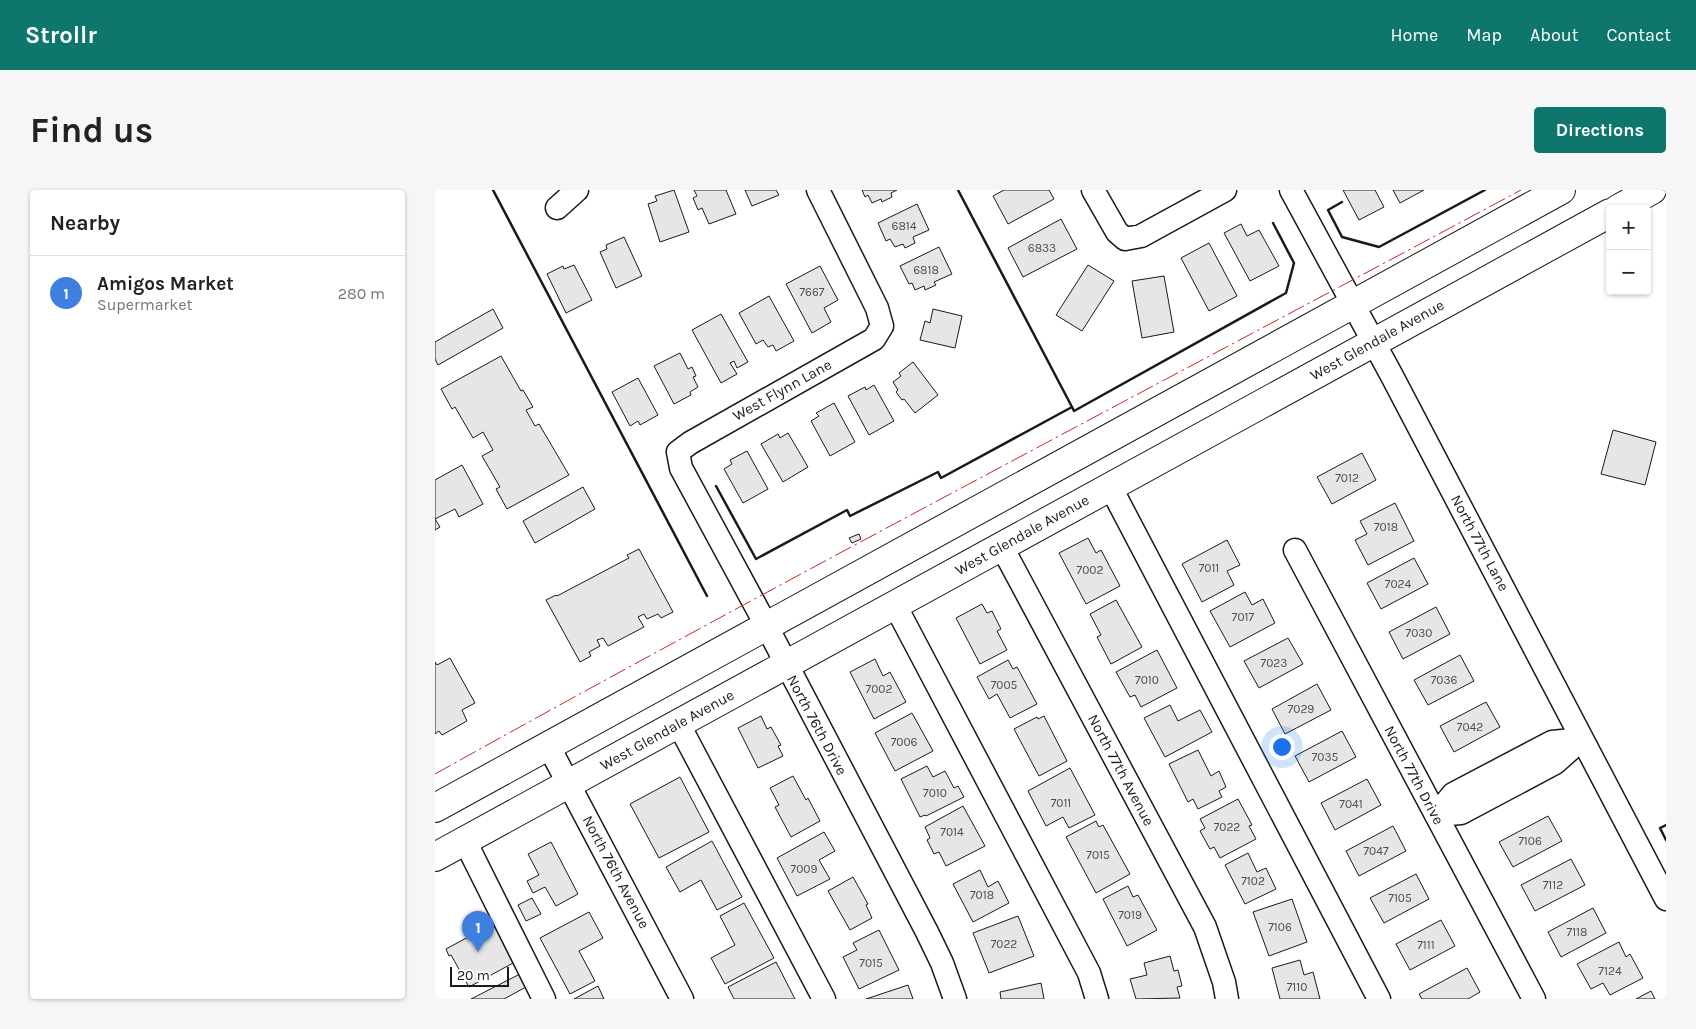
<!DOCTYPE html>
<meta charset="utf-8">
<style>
:root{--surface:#fff;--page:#f6f6f6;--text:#222;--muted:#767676;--line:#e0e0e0;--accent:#0f766e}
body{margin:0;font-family:Karla,sans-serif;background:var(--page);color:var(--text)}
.controls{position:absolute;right:15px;top:15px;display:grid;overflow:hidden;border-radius:5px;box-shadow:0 1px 4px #0004}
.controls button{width:45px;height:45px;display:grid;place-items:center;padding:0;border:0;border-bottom:1px solid var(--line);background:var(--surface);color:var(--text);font:25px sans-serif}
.scale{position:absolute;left:15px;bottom:12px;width:59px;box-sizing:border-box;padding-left:5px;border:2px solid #1a1a1a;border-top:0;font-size:14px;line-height:18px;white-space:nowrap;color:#1a1a1a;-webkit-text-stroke:4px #fff;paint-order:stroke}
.you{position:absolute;left:846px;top:556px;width:18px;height:18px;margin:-12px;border:4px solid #fff;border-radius:50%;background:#1a73e8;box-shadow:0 0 0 8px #1a73e833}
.badge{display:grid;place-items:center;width:32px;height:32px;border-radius:50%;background:var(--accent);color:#fff;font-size:16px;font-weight:700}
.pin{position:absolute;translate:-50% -41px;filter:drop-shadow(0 1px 2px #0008)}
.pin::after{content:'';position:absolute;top:26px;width:18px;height:15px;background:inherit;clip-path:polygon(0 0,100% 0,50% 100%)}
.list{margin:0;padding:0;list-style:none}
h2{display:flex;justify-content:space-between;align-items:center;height:65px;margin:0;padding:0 20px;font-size:21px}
h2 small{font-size:16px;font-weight:400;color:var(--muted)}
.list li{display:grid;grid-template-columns:32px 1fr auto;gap:15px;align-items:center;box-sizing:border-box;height:75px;padding:0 20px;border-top:1px solid var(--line)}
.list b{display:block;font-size:19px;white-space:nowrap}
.list p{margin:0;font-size:16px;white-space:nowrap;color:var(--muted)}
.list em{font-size:16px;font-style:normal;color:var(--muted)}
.map{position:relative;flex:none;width:1231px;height:809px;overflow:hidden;border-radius:5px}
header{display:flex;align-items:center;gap:30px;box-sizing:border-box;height:70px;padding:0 25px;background:var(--accent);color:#fff}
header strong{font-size:24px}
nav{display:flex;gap:28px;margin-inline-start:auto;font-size:18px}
.intro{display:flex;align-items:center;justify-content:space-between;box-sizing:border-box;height:120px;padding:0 30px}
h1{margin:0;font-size:35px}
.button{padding:12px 22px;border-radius:5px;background:var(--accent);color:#fff;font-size:18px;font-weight:700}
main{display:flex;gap:30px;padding:0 30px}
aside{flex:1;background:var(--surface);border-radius:5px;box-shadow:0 1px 4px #0004}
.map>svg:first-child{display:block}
.building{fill:#e6e6e6;stroke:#1a1a1a}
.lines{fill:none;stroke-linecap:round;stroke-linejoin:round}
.minor-casing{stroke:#1a1a1a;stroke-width:25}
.major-casing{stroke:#1a1a1a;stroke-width:30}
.minor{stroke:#fff;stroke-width:22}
.major{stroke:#fff;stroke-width:28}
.wall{stroke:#1a1a1a;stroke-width:2.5}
.power{stroke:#c62828;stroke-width:1;stroke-dasharray:18 4 2.5 4;stroke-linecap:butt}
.labels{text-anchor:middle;stroke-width:4;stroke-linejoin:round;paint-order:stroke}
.number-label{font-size:12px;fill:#4d4d4d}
.street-label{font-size:15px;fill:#1a1a1a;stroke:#fff}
</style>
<header>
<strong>Strollr</strong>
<nav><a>Home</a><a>Map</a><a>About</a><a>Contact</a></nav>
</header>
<div class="intro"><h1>Find us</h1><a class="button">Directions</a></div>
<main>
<aside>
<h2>Nearby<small></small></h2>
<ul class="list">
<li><span class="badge" style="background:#3f7fe0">1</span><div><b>Amigos Market</b><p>Supermarket</p></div><em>280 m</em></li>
</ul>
</aside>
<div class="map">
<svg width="1231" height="809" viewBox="0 0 1231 809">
<rect width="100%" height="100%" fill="#fff"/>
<path class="building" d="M239 0 254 42 225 52 213 14 222 11 220 6Z
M259 0H291L301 24 274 34 267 18 263 20 258 8 262 6Z
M310 0H341L344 5 317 16Z
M427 0H462L456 3 457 7 447 12 446 9 437 13 433 5 430 7Z
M569 0H614L619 9 573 34 558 6Z
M908 0H940L949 17 924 30Z
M958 0H989L965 13Z
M482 14 494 40 478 47 480 53 470 58 468 54 460 57 455 49 451 51 443 33Z
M626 29 642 59 588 87 573 58Z
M806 34 812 46 824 40 844 76 815 91 789 43Z
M189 47 207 86 181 98 165 62 172 59 171 55Z
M774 53 802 106 774 121 746 68Z
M504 57 517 84 499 92 501 95 490 100 489 96 480 100 477 93 474 94 465 76Z
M139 75 157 110 131 123 112 84 128 76 129 79Z
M653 75 679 91 647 141 621 125Z
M385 76 403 110 389 118 396 132 377 143 351 94Z
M729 86 739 142 707 148 697 91Z
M334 106 359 151 341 161 338 155 333 157 328 150 321 154 304 123Z
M58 119 68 138 3 175 0 169V152Z
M498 119 527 126 520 158 485 150 490 131 495 133Z
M286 124 313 172 302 178 299 171 295 173 302 184 286 193 257 140Z
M245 163 253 179 257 177 261 186 258 187 263 197 255 202 256 205 239 214 219 176Z
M66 166 86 201 88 200 98 217 91 220 100 236 104 234 134 285 72 319 61 299 65 297 47 266 58 260 48 242 38 248 20 217 17 219 6 199Z
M478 172 503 205 480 223 469 209 467 210 461 202 463 200 458 192 466 186 464 183Z
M203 188 223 225 205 235 203 231 195 236 177 202Z
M439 195 459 231 434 245 413 206 430 197 431 200Z
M399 213 420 252 395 266 376 231 384 226 381 223Z
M1178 240 1221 252 1210 295 1166 284Z
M353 243 373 277 348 292 326 254 343 244 345 248Z
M312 261 333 299 308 313 289 279 297 274 295 270Z
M927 263 941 290 897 314 882 287Z
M27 275 48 314 24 327 20 319 0 329 5 337 0 340V290Z
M148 297 160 319 100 353 88 331Z
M960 313 979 351 933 375 920 350 932 344 925 331Z
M424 344 426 349 417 353 414 348Z
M653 348 661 363 666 360 685 396 651 414 624 363Z
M792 350 805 375 792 381 799 395 767 412 747 374Z
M204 359 238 422 226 428 223 424 212 429 209 424 203 427 209 437 173 456 168 448 162 450 165 456 154 462 156 466 145 472 111 410 121 405 122 406 194 368 192 365Z
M979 368 993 394 946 419 932 393Z
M810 402 817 415 828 409 840 433 795 457 775 421Z
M681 410 707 457 676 474 662 447 666 445 655 424Z
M547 414 552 423 557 421 566 439 562 441 572 460 545 474 521 428Z
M1001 417 1015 444 968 469 954 442Z
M853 448 868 474 824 498 809 471Z
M722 460 742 498 706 517 700 505 695 507 681 482Z
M1025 465 1039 491 993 515 979 490Z
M15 468 40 513 27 520 32 531 7 545 4 541 0 544V472L2 475Z
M440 469 448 486 455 482 471 512 439 529 415 482Z
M573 470 578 479 582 477 602 514 575 528 562 504 554 509 542 487Z
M882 494 896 520 850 544 837 519Z
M1051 512 1065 537 1019 562 1005 536Z
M735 515 743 531 765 520 777 542 730 567 709 528Z
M477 523 498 561 460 581 440 543Z
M326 526 332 539 336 537 346 555 343 556 348 566 323 578 303 538Z
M609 526 632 571 604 586 579 539 602 527 603 529Z
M907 541 921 567 874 592 860 566Z
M763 560 776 586 784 581 791 597 784 601 787 607 763 619 758 609 753 612 734 574Z
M492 576 498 587 510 581 519 598 523 596 529 607 491 626 490 625 485 627 466 589Z
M635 578 660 625 634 638 628 627 611 636 593 601Z
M358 586 371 610 373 608 385 631 356 647 340 617 344 615 335 598Z
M245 587 274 642 224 668 195 614Z
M932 589 946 615 900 640 886 613Z
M803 609 817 635 814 636 821 649 785 668 779 657 775 659 765 641 770 638 765 629Z
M528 616 550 656 511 676 504 662 499 664 492 650 495 648 490 637Z
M1113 626 1127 651 1078 677 1064 652Z
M661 631 664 637 668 635 695 684 661 703 631 647Z
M958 636 971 661 924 686 911 661Z
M389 642 400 661 384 670 395 689 362 706 342 668Z
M277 651 307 707 282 720 266 690 245 702 231 677Z
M116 652 143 704 121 716 110 697 98 703 92 691 104 685 93 664Z
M813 663 822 682 831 678 841 699 810 714 790 675Z
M1136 669 1150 695 1100 721 1086 695Z
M545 680 553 697 563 691 574 713 538 732 518 694Z
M981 684 994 709 949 733 935 708Z
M418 687 433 714 431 715 437 728 415 740 393 701Z
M693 696 698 707 703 705 722 740 692 756 668 709Z
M97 708 106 724 91 731 83 715Z
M857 709 872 752 834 766 818 722Z
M309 713 339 768 290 794 276 768 300 755 285 726Z
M1158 718 1171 743 1126 767 1113 742Z
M154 722 168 748 144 761 160 791 135 804 105 748Z
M583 726 599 766 554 783 538 743Z
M1006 730 1020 756 975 780 961 754Z
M61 732 80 772 34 797 16 765 14 766 11 759Z
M444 740 464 780 424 799 408 767 422 760 418 753Z
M1184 752 1191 767 1195 764 1208 788 1175 805 1168 793 1156 799 1142 774Z
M735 766 739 781 743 780 747 796 742 797 745 808 701 809 695 789 712 785 709 773Z
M865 770 869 785 878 782 885 809H845L837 778Z
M341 772 360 809H299L293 797Z
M1032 778 1045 802 1033 809H987L984 804Z
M85 784 91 797 69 809H36Z
M606 793 609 809H566L565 802Z
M473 795 478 809H431Z
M163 796 169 809H139Z
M1216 801 1220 809H1201Z"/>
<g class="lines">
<defs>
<path id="minor" d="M383 0 442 118 447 136 439 149 255 253 243 262 246 278 331 435 492 742 507 773 520 809
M658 0 682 42 690 49 706 46 790 0
M856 0 957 186 1231 709
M122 18 142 0
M675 296 944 809
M567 357 770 737 789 792 792 809
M860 360 1099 809
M460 415 654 783 662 809
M243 533 389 809
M113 555 247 809
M1001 625 1018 604 1117 552 1147 549
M1001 625 1026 623 1120 573 1147 549
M30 651 109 809"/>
<path id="major" d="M1183 19 1217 0
M0 618 1126 0
M0 667 1175 23"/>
</defs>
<use href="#minor" class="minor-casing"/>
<use href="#major" class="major-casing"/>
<use href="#minor" class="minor"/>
<use href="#major" class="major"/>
<path class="wall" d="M58 0 272 406
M523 0 637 217
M907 12 893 20 907 47 944 57 1050 0
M281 296 321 369 412 320 415 326 503 282 506 288 637 217 639 221 851 103 859 73 838 33
M1231 635 1225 638 1231 650"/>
<path class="power" d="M0 584C359 384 724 194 1086 0"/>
</g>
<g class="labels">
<g class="number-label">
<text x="469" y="40">6814</text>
<text x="607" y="62">6833</text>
<text x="491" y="84">6818</text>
<text x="377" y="106">7667</text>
<text x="912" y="292">7012</text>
<text x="951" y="341">7018</text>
<text x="774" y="382">7011</text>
<text x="655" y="384">7002</text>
<text x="963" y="398">7024</text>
<text x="808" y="431">7017</text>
<text x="984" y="447">7030</text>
<text x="839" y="477">7023</text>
<text x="712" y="494">7010</text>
<text x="1009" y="494">7036</text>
<text x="569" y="499">7005</text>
<text x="444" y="503">7002</text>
<text x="866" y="523">7029</text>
<text x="1035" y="541">7042</text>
<text x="469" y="556">7006</text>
<text x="890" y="571">7035</text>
<text x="500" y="607">7010</text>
<text x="626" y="617">7011</text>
<text x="916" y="618">7041</text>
<text x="792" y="641">7022</text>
<text x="517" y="646">7014</text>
<text x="1095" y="655">7106</text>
<text x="941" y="665">7047</text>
<text x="663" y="669">7015</text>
<text x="369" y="683">7009</text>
<text x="818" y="695">7102</text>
<text x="1118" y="699">7112</text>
<text x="547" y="709">7018</text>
<text x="965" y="712">7105</text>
<text x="695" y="729">7019</text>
<text x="845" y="741">7106</text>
<text x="1142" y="746">7118</text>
<text x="569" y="758">7022</text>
<text x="991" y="759">7111</text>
<text x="436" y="777">7015</text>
<text x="1175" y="785">7124</text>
<text x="862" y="801">7110</text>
</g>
<g class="street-label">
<text transform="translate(942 150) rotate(-29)" y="5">West Glendale Avenue</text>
<text transform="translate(347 200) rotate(-29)" y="5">West Flynn Lane</text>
<text transform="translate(587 345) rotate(-29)" y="5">West Glendale Avenue</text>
<text transform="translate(1045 353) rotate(62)" y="5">North 77th Lane</text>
<text transform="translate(382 535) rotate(62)" y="5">North 76th Drive</text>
<text transform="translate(232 540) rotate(-29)" y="5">West Glendale Avenue</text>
<text transform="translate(686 580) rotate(62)" y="5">North 77th Avenue</text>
<text transform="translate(979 585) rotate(62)" y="5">North 77th Drive</text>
<text transform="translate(181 682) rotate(62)" y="5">North 76th Avenue</text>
</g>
</g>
</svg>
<div class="controls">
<button>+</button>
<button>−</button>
</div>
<div class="scale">20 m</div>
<div class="you"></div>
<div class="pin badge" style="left:43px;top:762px;background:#3f7fe0">1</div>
</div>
</main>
